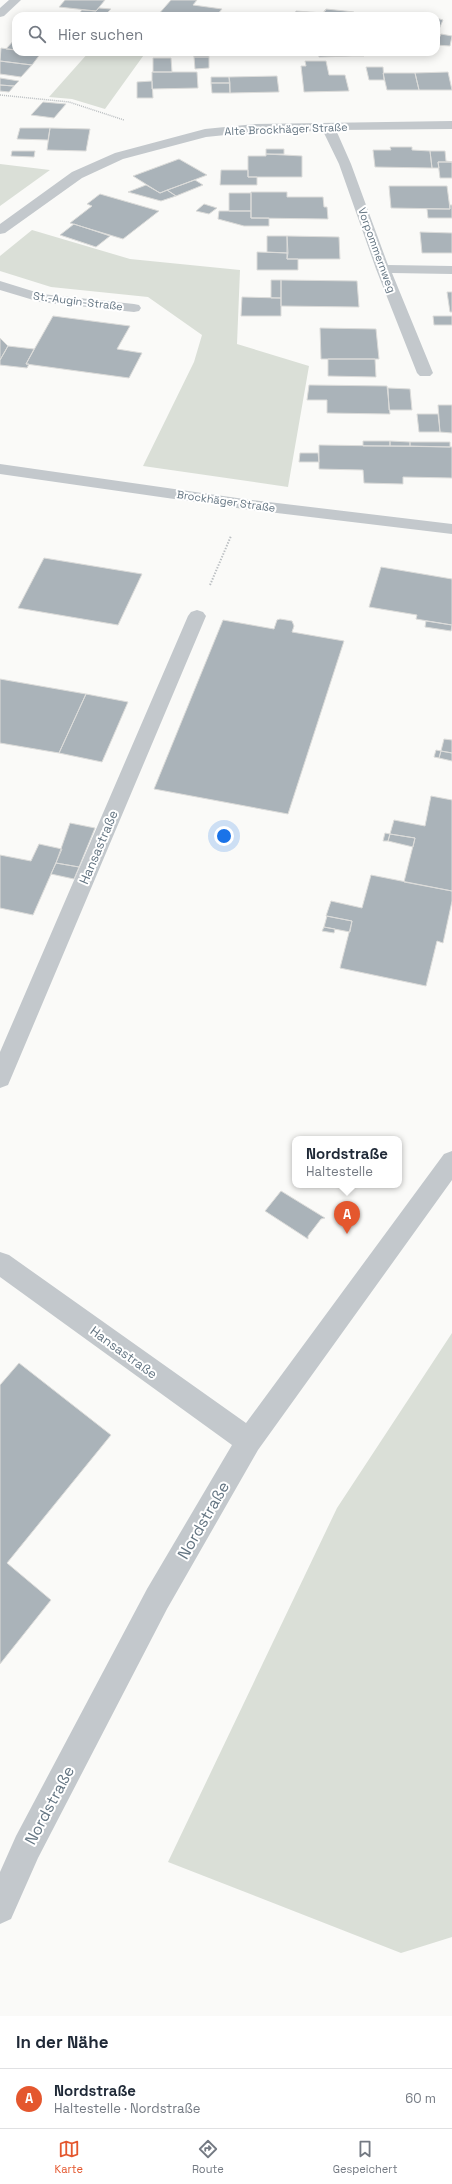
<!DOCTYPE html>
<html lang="de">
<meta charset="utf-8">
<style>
:root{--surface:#fff;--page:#f2f2f3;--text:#1f2937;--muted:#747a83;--line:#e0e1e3;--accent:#e4572e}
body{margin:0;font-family:"Space Grotesk",sans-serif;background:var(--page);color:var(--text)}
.you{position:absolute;left:224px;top:836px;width:14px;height:14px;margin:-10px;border:3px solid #fff;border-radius:50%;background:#1a73e8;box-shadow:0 0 0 6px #1a73e833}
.badge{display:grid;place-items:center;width:26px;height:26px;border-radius:50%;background:var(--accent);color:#fff;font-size:13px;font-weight:700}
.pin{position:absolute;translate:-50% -33px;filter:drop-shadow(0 1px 2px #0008)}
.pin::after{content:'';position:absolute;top:21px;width:14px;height:12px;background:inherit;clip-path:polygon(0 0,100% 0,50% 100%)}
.popup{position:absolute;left:292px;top:1136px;width:110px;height:52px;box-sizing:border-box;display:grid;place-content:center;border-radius:8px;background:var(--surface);filter:drop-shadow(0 1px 3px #0005);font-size:13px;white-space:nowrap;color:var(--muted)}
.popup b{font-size:15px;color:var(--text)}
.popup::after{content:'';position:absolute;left:50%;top:100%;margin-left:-8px;border:8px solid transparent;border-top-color:var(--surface)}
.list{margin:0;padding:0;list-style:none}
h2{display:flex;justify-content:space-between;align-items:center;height:52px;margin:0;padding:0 16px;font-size:17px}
h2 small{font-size:13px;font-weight:400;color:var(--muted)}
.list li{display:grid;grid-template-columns:26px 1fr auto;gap:12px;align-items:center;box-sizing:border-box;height:60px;padding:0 16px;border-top:1px solid var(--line)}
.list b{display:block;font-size:15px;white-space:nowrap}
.list p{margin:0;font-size:13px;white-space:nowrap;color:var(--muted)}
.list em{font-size:13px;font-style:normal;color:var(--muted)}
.icon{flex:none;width:22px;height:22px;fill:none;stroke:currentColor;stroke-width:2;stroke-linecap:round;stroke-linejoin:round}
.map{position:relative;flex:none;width:452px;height:2016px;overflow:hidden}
.search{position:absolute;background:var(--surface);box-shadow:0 2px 10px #0003;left:12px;right:12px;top:12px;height:44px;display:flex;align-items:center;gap:10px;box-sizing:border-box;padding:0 14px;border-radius:12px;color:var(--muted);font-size:15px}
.sheet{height:112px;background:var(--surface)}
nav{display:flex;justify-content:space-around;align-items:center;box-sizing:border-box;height:56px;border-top:1px solid var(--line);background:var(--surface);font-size:11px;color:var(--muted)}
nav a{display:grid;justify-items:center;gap:2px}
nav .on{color:var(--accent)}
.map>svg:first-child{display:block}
.green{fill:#dadfd7}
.building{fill:#aab3b9;stroke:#dcdcda}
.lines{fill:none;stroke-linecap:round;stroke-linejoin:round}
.path-far1{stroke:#bbbfc2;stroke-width:1.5;stroke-dasharray:1 1;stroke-linecap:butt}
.path{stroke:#bbbfc2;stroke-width:2;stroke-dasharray:1.5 1.5;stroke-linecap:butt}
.minor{fill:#c3c8cc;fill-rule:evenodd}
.labels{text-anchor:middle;stroke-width:4;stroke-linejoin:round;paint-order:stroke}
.far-street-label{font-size:11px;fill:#657683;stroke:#fff}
.street-label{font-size:13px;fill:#657683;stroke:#fff}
.near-street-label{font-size:16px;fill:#657683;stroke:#fff}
</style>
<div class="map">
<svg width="452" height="2016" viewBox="0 0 452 2016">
<rect width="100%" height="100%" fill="#fafaf8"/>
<path class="green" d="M89 52H146L105 109 72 99 49 97Z
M0 164 50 170 0 206Z
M32 230 130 259 240 270 237 344 309 366 288 487 143 466 194 362 202 335 148 297 51 287 0 271V256Z
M452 1333V1937L401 1953 168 1862 337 1508Z"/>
<path class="building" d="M65 0H105L96 11 59 7Z
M171 0H197L193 5 222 9 216 16H157Z
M99 8 111 9 104 16H77L82 10 96 11Z
M326 9 322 16H293L296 11 323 13Z
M326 9 354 12 352 16H322Z
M436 18 443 20 436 36Z
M441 34 452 36 450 46 436 45Z
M16 38V50L6 49Z
M1 48 16 50V52L41 53 32 65 0 61Z
M193 52H208L209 57H194Z
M318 52H351L352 56 319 57Z
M351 52H363L364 56H352Z
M194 57H209V68L195 69Z
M153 58H171L172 72H153Z
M0 61 32 65 21 77 0 74Z
M305 61H326L329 75H345L349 91 304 92 301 66H306Z
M366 67H383L384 80H369Z
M152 72H197L198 88 152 89Z
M448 72 452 90H419L415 73Z
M383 73H415L419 90H387Z
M277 76 279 92 230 93 229 77Z
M211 77H229L230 83H211Z
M0 78 19 81 14 86 0 85Z
M152 81 153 98H137V82Z
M211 83H230V93H212Z
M0 85 14 86 9 92 0 91Z
M43 102 66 104 54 118 31 115Z
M20 128H50L48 140 17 139Z
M50 128 90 129 86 151 47 150Z
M390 147H412V150L430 151 432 168 375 167 373 150H391Z
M266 149H284V154H266Z
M12 151H35L34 157 11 156Z
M430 151H445L446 161 452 162H438L439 168H432Z
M266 154 302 156V177H248V156H266Z
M179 159 207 175 160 193 133 176Z
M438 162H452V178H440Z
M221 170H248V177H257V185H220Z
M195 180 203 185 176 196 167 190Z
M146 185 160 193 167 190 176 196 161 201 128 192Z
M389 186H447L450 209 391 208Z
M251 192H287V197H323L324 207H327L328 219 251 218Z
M229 193H251V211H229Z
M100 194 159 211 123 239 70 223 92 206 87 204Z
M204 204 217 208 209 214 196 211Z
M450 205H452V218H428L427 209H450Z
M219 211H251V218H269V226H244L218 219Z
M74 224 110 236 96 247 60 235Z
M420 232 452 233V253H422Z
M267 236H287L288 253 267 252Z
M287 236 339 237 340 259H287Z
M257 252 288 253 287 259H298V270H257Z
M271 280H281V298H271Z
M281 280 357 281 359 307 281 306Z
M447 292H452V312H450Z
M242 297 281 298V316H241Z
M53 316 130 326 117 349 142 353 129 378 26 364Z
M433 316H452V325H434Z
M320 328 376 329 379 359H321Z
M0 338 8 346 0 360Z
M8 346 34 349 26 364H29L27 368 0 365V360Z
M328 359H375L376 377 328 376Z
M309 385 387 386 390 414 327 413V400H307Z
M388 388 410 389 412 410H389Z
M438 405H452V433L440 432Z
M417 414H438L440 432H419Z
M363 441H390V446H363Z
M390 441 410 442V446H390Z
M410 442H450V447L410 446Z
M319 445 452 447V478L403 477V484L364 483 363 470 319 469Z
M300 453H318L319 462H299Z
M44 558 142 574 118 625 18 608Z
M381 567 452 579V625L416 619 417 615 369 607Z
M280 619 292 621 294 626 292 632 344 641 288 814 154 789 223 620 274 629 277 620Z
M426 621 452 625 451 631 425 627Z
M0 679 86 694 59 753 0 743Z
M86 694 128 702 102 762 59 753Z
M444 739 452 740V753L441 751Z
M436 750 441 751 439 758 434 757Z
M441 751 452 753V761L439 758Z
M431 796 452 800V891L404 882 415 838 390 834 394 820 425 826Z
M70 823 95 828 79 867 56 863Z
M385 833 390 834 388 841H383Z
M390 834 415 838 413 847 388 841Z
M39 844 62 849 33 915 0 908V855L31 861Z
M56 863 79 867 74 879 51 874Z
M371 875 452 891V901L443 943 437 941 426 986 340 968 352 921 326 916 331 901 362 908Z
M327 916 352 921 350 932 324 927Z
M324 927 335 929 334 933 322 931Z
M281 1191 325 1218 321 1219 308 1236V1239L265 1211Z
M19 1363 111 1435 7 1563 51 1600 0 1664V1385Z"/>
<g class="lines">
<path class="path-far1" d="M0 95 69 102 124 120"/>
<path class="path" d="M210 585 231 536"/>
<path class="minor" d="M9 0H21L4 16 0 17V8Z
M452 121V129L336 130 351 164 388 265 452 266V274L392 273 433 373 430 376H420L417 373 376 269 339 164 323 131 255 132 206 137 123 159 82 178 5 233 0 234V224L72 172 115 153 205 129 255 124Z
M0 281 42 294 134 304 139 305 141 308 139 311 134 312 40 302 0 290Z
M0 464 244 499 452 524V534L244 509 0 474Z
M197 610 203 612 206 616 11 1078 8 1085 0 1088V1052L188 616 191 612Z
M452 1151V1180L258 1450 167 1609 38 1858 11 1919 0 1924V1872L16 1836 147 1589 232 1445 0 1277V1252L9 1255 246 1423 444 1154Z"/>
</g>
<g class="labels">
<g class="far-street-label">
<text transform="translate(286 129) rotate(-2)" y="4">Alte Brockhäger Straße</text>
<text transform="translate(377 250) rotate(70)" y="4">Vorpommernweg</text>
<text transform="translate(78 301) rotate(7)" y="4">St.-Augin-Straße</text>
<text transform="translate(226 501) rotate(8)" y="4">Brockhäger Straße</text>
</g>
<g class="street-label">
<text transform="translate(98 847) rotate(-67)" y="5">Hansastraße</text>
<text transform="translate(124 1352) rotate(36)" y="5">Hansastraße</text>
</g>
<g class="near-street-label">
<text transform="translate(203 1520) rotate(-60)" y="6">Nordstraße</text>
<text transform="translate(49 1805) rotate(-62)" y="6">Nordstraße</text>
</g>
</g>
</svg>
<div class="you"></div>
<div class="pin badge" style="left:347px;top:1234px">A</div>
<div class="popup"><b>Nordstraße</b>Haltestelle</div>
<div class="search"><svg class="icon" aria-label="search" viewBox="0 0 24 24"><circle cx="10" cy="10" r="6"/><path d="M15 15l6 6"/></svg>Hier suchen</div>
</div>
<section class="sheet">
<h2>In der Nähe<small></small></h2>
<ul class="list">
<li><span class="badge">A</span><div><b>Nordstraße</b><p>Haltestelle · Nordstraße</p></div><em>60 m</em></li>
</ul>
</section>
<nav>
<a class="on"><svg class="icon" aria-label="map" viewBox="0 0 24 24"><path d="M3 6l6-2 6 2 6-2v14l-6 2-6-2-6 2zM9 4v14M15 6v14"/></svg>Karte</a>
<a><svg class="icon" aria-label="directions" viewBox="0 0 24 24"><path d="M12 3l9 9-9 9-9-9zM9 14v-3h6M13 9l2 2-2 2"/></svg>Route</a>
<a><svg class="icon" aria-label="saved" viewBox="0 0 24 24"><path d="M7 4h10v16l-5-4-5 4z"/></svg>Gespeichert</a>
</nav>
